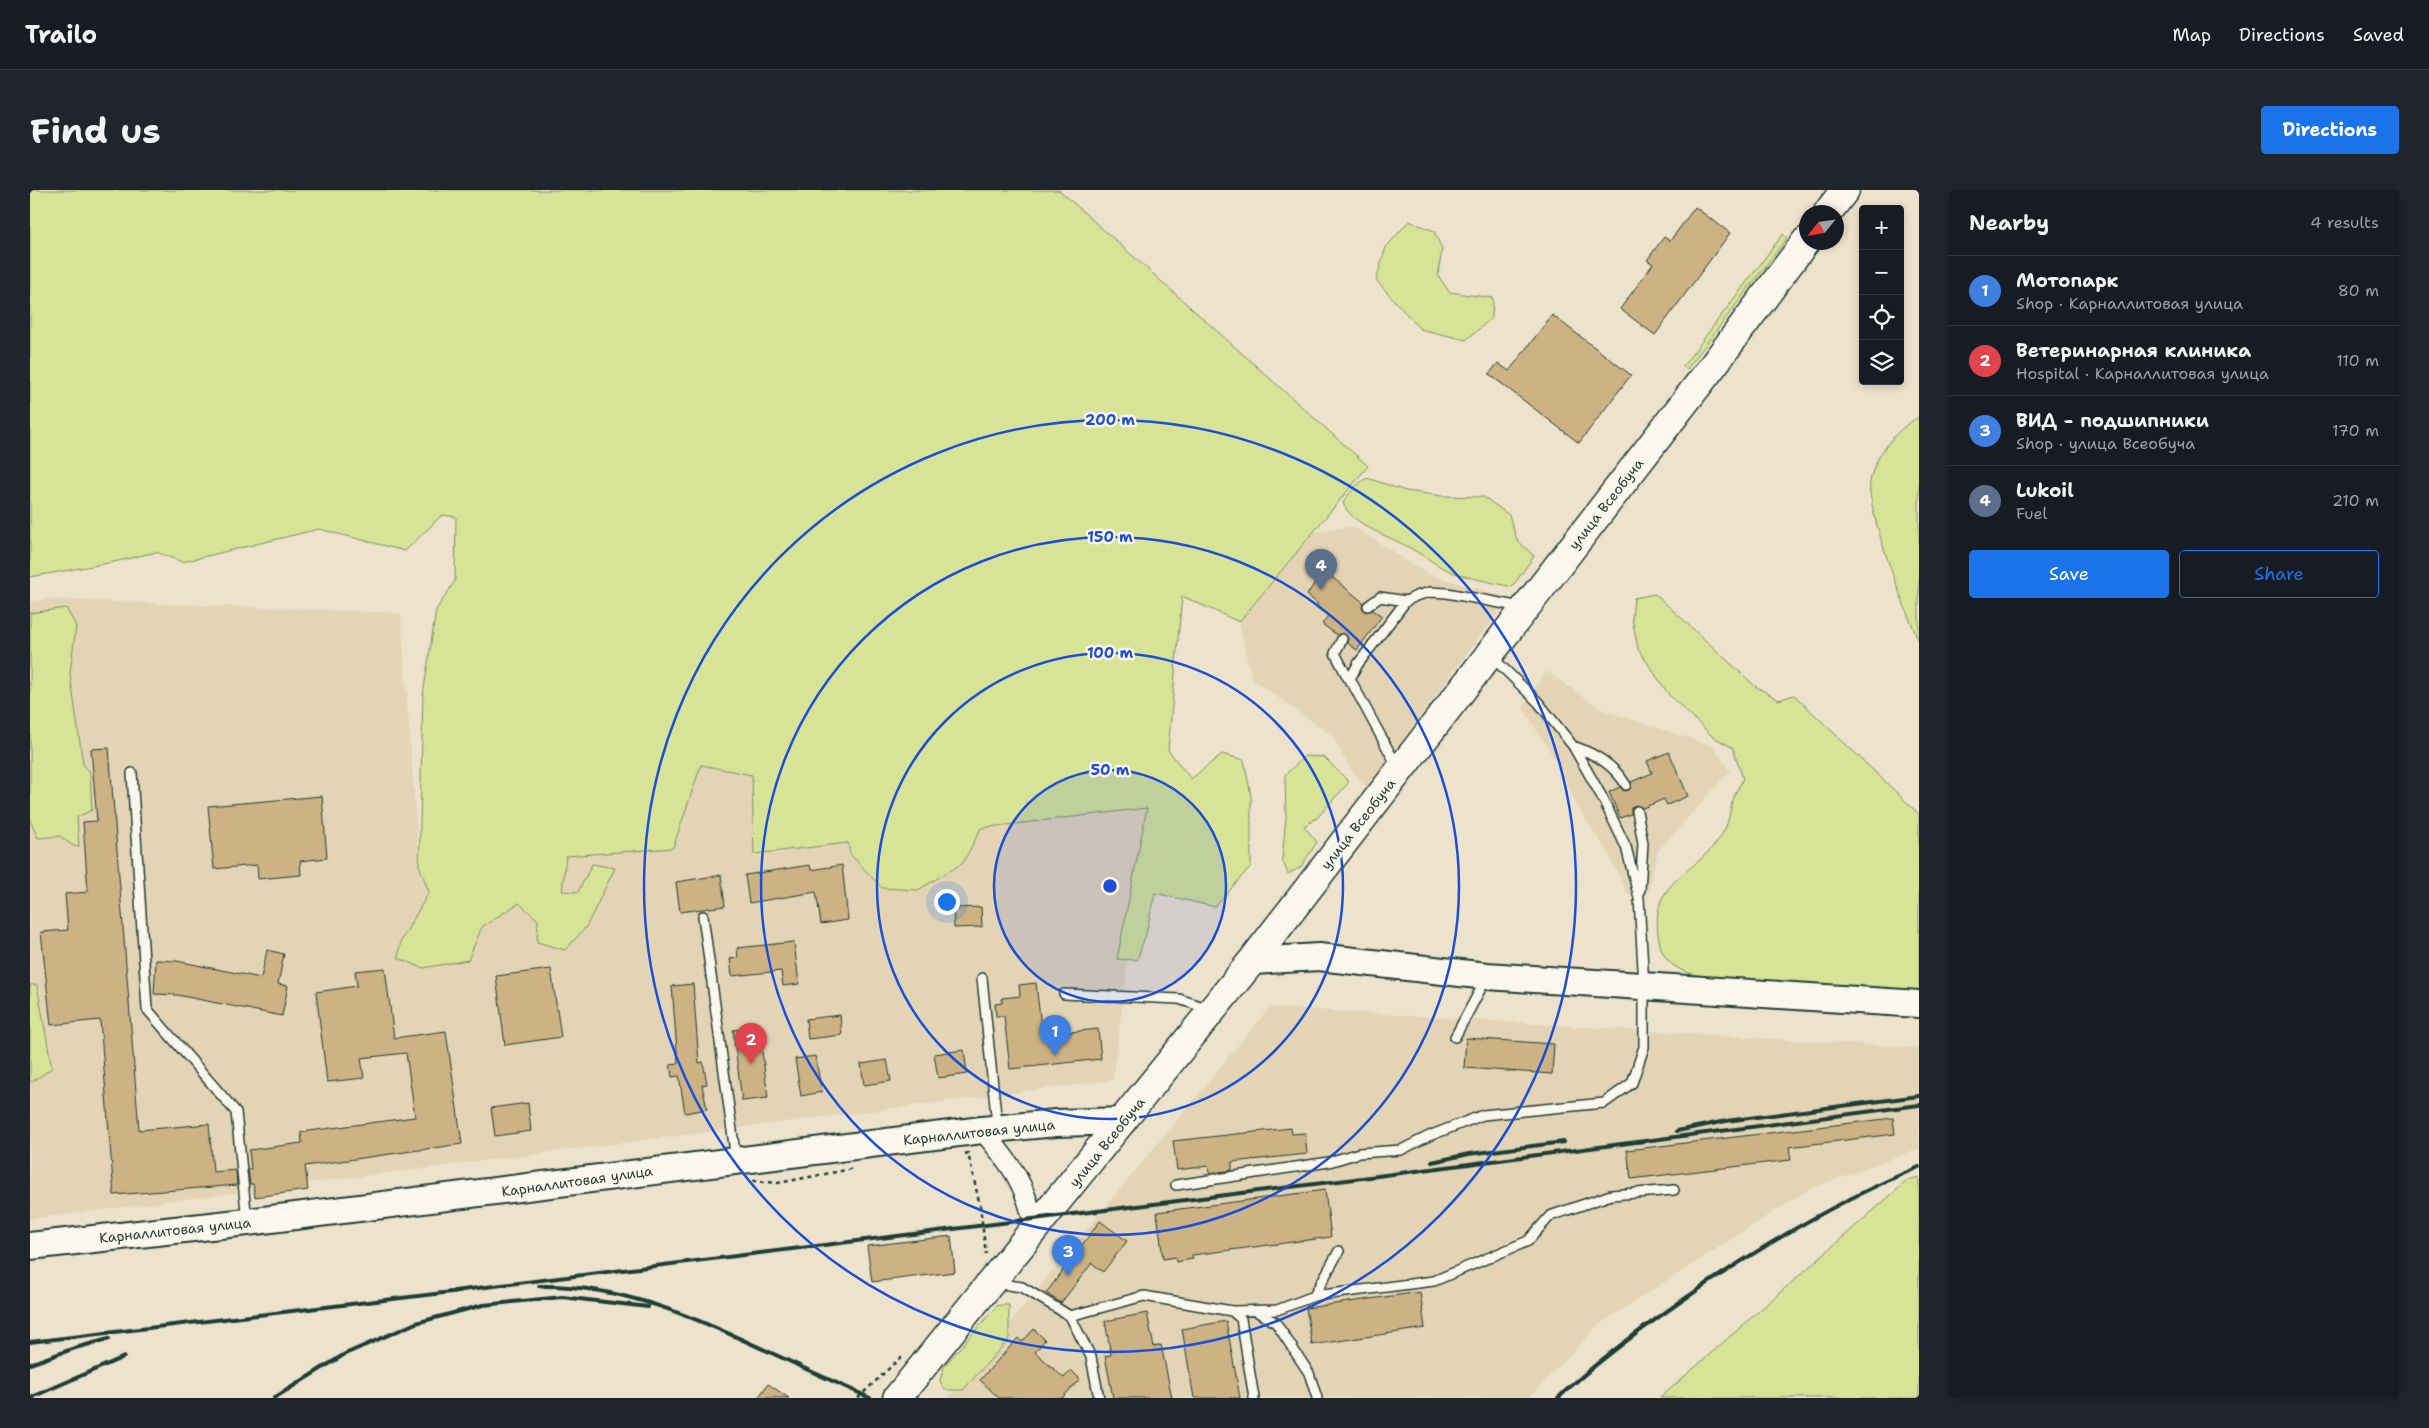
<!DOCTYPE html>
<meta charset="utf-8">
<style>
:root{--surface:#171b24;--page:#20242c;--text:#f1f3f6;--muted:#9ea1a6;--line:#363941;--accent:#1a73e8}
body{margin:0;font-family:"Shantell Sans",sans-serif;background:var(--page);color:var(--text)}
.controls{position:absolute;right:15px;top:15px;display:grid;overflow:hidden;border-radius:5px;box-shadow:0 2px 8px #0003}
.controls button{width:45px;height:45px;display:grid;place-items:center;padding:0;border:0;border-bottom:1px solid var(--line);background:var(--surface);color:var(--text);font:25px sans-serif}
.compass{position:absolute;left:1769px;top:15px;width:45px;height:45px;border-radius:50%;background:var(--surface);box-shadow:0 2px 8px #0003;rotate:240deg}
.you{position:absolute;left:916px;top:711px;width:18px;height:18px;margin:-12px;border:4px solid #fff;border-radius:50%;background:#1a73e8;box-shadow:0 0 0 8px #1a73e833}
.badge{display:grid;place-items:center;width:32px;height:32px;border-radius:50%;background:var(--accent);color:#fff;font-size:16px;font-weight:700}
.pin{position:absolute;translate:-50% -41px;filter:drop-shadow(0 1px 2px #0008)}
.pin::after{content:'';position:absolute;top:26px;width:18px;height:15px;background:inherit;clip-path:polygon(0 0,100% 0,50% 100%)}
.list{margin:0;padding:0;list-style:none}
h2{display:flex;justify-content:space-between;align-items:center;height:65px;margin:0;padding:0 20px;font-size:21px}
h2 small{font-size:16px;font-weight:400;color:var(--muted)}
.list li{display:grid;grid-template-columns:32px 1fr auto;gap:15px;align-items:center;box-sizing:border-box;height:70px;padding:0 20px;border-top:1px solid var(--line)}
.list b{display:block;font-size:19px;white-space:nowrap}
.list p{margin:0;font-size:16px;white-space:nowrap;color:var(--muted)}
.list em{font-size:16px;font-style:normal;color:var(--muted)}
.actions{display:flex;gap:10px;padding:15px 20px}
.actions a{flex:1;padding:11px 0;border:1px solid var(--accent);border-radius:5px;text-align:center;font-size:18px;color:var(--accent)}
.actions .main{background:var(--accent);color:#fff}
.icon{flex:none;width:28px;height:28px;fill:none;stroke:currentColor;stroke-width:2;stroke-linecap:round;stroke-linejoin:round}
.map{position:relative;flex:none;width:1889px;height:1208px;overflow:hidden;border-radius:5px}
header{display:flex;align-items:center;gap:30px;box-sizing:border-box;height:70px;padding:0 25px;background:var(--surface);border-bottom:1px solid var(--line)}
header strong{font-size:24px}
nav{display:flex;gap:28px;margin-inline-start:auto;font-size:18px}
.intro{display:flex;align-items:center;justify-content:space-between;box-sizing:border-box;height:120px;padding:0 30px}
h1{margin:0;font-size:35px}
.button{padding:12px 22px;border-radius:5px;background:var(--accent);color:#fff;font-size:18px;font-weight:700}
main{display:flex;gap:30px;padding:0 30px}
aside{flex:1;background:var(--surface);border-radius:5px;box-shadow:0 2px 8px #0003}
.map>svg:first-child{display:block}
.built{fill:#e3d4b6}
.green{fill:#d7e396;stroke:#7b9065}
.building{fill:#cdb283;stroke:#1f3d34}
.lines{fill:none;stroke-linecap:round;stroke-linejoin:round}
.lane-casing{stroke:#1f3d34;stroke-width:12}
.street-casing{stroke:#1f3d34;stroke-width:22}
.secondary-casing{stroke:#1f3d34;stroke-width:30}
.primary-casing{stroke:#1f3d34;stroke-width:31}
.path{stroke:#1f3d34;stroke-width:2.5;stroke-dasharray:4 4;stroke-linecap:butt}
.lane{stroke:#fbf7ec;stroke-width:9}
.street{stroke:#fbf7ec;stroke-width:19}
.secondary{stroke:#fbf7ec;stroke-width:26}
.primary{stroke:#fbf7ec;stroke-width:28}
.rail{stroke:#1f3d34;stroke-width:4}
.ring{fill:none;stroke:#1d4ed8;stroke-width:2.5}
.labels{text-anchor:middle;stroke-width:5;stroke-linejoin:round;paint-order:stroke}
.street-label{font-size:14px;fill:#1f3d34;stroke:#fbf7ec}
.centre{fill:#1d4ed8;stroke:#fbf7ec;stroke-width:2.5}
.ring-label{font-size:15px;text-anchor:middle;font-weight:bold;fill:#1d4ed8;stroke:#fbf7ec;stroke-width:5;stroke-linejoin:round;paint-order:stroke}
</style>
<header>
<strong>Trailo</strong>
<nav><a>Map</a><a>Directions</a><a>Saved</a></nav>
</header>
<div class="intro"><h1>Find us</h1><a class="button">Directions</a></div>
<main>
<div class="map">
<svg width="1889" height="1208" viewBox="0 0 1889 1208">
<rect width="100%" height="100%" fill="#ede2cc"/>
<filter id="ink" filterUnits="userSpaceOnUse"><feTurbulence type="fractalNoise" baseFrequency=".02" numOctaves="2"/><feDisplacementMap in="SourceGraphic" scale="10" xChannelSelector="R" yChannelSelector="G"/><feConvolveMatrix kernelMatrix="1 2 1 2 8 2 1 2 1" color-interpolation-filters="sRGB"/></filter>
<g filter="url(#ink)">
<path class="built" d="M1323 336 1397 384 1479 408 1337 597 1319 578 1303 546 1222 489 1209 432 1281 342Z
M16 409 371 423 389 675 643 658 670 575 722 585 724 664 1117 618 1083 890 0 1029V412Z
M1516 481 1573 520 1683 556 1700 581 1628 661 1618 701 1597 704 1577 661 1549 620 1529 576 1493 518Z
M1240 817 1889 858V959L1781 998 1568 1135 1499 1208H918Z"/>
<path class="green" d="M0 0H1029L1338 276 1209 432 1152 406 1138 560 1161 589 1192 564 1214 570 1221 606V676L1185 717 1125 703 1116 744 1107 770 1087 769 1117 618 951 638 933 673 888 700 852 698 820 664 818 653 724 664 722 585 671 575 643 658 536 666 532 701 548 702 562 674 585 678 556 737 535 760 507 752 508 730 489 713 452 737 438 770 393 778 368 768 371 751 399 702 389 675 393 505 406 420 425 391 426 327 412 325 375 361 289 339 152 372 126 362 84 372 0 387Z
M1379 31 1404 41 1412 59 1408 85 1419 102 1463 108 1462 128 1436 150 1390 139 1346 90 1356 57Z
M1753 44 1757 48 1657 179 1653 176Z
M1889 227V451C1876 423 1836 319 1840 292 1844 266 1866 239 1889 227Z
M1337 288 1376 301 1413 306 1454 307 1479 325 1487 350 1504 366 1482 397C1462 392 1441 389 1422 382 1407 376 1396 367 1382 359 1362 347 1322 336 1313 313 1320 302 1326 294 1337 288Z
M1625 404 1725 496 1749 510 1764 505 1889 624V805L1683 788C1657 783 1634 780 1629 750 1617 685 1671 686 1695 639 1699 631 1700 621 1702 613 1704 605 1709 596 1713 589L1703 558 1682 546 1639 505 1608 459 1602 428 1604 408Z
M36 418 46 436 40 483 53 574 60 582 62 620 47 627 49 657 43 656 30 646 8 648 0 630V423Z
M1275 566 1294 567 1319 592 1287 628 1274 636 1287 652 1271 677 1258 684 1252 669 1256 627 1255 585Z
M0 795H7L22 878 2 892H0Z
M1889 987V1208H1630L1878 990Z
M968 1115H979V1149L933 1200H915L910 1191 914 1176Z"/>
<path class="building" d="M1665 17 1700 43 1625 145 1590 119 1623 74 1617 70 1634 47 1640 51Z
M1522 125 1601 185 1549 253 1459 184 1468 173 1479 181Z
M1293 380 1333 412 1332 417 1335 422 1343 420 1352 426 1327 460 1317 453 1318 448 1315 444 1307 445 1292 434 1298 426 1286 417 1288 414 1277 405Z
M79 558 109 940 179 934 183 982 206 980 207 995 84 1005 70 830 21 835 11 742 38 740 35 704 58 702 53 632 67 631 61 559Z
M1639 562 1658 606 1637 615 1634 609 1613 618 1605 615 1601 618V624L1590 628 1579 602 1590 597 1594 601 1599 600 1601 592 1622 583 1617 571Z
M292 606 297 668 270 671 271 685 228 689 227 675 184 679 178 616Z
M780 675 781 680 812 675 818 730 791 734 786 702 719 713 715 685Z
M691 685 695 716 650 722 646 692Z
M951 717 952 737 924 738 923 718Z
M764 752 769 794 753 796 751 781 702 786 700 769 708 768 707 758Z
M237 760 254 764 248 794 258 796 252 826 147 805 124 804 126 770 147 771 231 788Z
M355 778 364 848 416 841 432 954 275 976 278 1000 225 1007 223 994H220L218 979H221L219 960 272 953 271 942 385 927 376 863 331 868 334 888 297 892 286 802 327 796 325 781Z
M521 779 531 847 475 855 466 786Z
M1006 793 1012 845 1068 839 1071 869 980 879 974 826H966L965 814 972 813V808L990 806 989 795Z
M663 794 669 873 673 872 677 894 672 895 677 919 655 923 649 886 642 887 640 875 648 874 642 796Z
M810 825 812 845 778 849 776 829Z
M729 837 738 908 712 911 703 840Z
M1436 848 1524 854 1522 884 1434 878Z
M934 860 937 884 908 888 904 864Z
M785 866 792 902 771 906 765 869Z
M857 870 861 891 834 895 831 874Z
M498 913 501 941 465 946 461 918Z
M1863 928 1865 944 1759 957 1761 970 1601 989 1597 960Z
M1261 938 1262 944 1275 943 1277 964 1202 972V980L1197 981 1179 983 1178 976 1147 980 1143 951Z
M1295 1000 1301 1047 1162 1065 1163 1069 1146 1072 1145 1067 1133 1069 1127 1022Z
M1070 1031 1097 1051 1073 1082 1062 1073 1031 1113 1016 1103Z
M921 1046 925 1082 842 1092 837 1056Z
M1390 1102 1395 1138 1282 1155 1276 1118Z
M1117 1123 1124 1157 1131 1155 1142 1208H1083L1075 1166 1081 1165 1075 1131Z
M1196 1131 1210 1208H1164L1152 1139Z
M1004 1139 1015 1150 1005 1162 1034 1188 1041 1180 1050 1189 1032 1208H969L950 1190 988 1148 992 1152Z
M738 1194 759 1208H728Z"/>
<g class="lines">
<defs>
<path id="lane" d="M1338 416 1350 407 1376 411
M1312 449 1305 463 1320 492
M1543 556C1565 564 1583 574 1596 595
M1367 576 1320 489 1328 474 1376 411 1386 406 1400 402 1417 403 1491 417
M102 583 117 819 206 922 217 1031
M1607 621 1613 653 1610 700
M673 726 706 970
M952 788 967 935
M1034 804 1149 809 1179 819
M1425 847 1456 789
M1146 995 1299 972 1329 963 1371 960 1399 946 1453 925 1574 913 1602 893 1614 857V796L1609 708 1596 657 1572 607 1543 556 1508 512 1461 466
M965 1093 992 1097 1040 1126 1114 1106 1202 1121 1247 1120 1284 1106 1404 1091 1498 1051 1520 1026 1581 1005 1644 1000
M1284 1106 1309 1061
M1202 1121 1211 1129 1224 1208
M1226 1121 1246 1133 1279 1183 1287 1208
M1040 1126 1061 1167 1069 1208"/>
<path id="street" d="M952 940C981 974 997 995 1005 1041"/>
<path id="secondary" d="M1222 771 1289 767 1457 786 1889 814
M0 1056 217 1032 952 940 1026 933 1093 931"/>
<path id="primary" d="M1798 22 1815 0
M867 1208 1222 771 1682 177 1776 51"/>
</defs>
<use href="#lane" class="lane-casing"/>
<use href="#street" class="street-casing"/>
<use href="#secondary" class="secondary-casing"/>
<use href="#primary" class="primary-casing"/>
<path class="path" d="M935 964 938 963 950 1016 956 1064
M723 991 748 993 821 979
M828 1208 872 1166"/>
<use href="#lane" class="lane"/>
<use href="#street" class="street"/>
<use href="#secondary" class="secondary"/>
<use href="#primary" class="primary"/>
<path class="rail" d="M1647 941 1696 931 1889 906
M1402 972 1439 964 1534 952
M509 1096C604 1094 688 1139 772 1177
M424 1101 1317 990 1889 915
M0 1152 430 1101
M0 1174 45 1158 79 1149
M767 1175 840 1208
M0 1208 94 1167
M244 1208 315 1164 386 1133 453 1115 532 1107 618 1117
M1528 1208C1566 1172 1607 1142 1650 1112 1725 1060 1804 1012 1889 977"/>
</g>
</g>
<circle cx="1080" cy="696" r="116" fill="#1d4ed8" fill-opacity=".12"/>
<g class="ring">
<circle cx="1080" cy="696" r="116"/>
<circle cx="1080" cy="696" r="233"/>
<circle cx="1080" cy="696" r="349"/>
<circle cx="1080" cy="696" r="466"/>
</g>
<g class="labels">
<g class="street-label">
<text transform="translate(1576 314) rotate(-52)" y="5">улица Всеобуча</text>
<text transform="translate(1328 634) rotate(-52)" y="5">улица Всеобуча</text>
<text transform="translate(949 942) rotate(-6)" y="5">Карналлитовая улица</text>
<text transform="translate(1077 952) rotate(-51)" y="5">улица Всеобуча</text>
<text transform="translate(547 991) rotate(-8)" y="5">Карналлитовая улица</text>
<text transform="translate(145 1040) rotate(-6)" y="5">Карналлитовая улица</text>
</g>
</g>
<circle cx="1080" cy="696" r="8" class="centre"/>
<g class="ring-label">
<text x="1080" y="235">200 m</text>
<text x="1080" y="352">150 m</text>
<text x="1080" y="468">100 m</text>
<text x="1080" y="585">50 m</text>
</g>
</svg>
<div class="controls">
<button>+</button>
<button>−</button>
<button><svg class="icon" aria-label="locate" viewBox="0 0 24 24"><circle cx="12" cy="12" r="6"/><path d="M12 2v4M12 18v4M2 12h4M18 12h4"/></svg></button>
<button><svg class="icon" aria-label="layers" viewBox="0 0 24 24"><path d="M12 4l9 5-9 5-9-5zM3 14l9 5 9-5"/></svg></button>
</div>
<svg class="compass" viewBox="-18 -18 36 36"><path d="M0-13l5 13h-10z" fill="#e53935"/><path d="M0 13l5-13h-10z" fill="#9ea1a6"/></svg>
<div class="you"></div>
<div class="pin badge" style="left:1025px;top:866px;background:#3f7fe0">1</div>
<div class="pin badge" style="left:721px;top:874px;background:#e0444e">2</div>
<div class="pin badge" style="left:1038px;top:1086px;background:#3f7fe0">3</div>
<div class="pin badge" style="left:1291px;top:400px;background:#5c6f8a">4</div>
</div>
<aside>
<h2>Nearby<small>4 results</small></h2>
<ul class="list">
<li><span class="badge" style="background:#3f7fe0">1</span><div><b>Мотопарк</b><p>Shop · Карналлитовая улица</p></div><em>80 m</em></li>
<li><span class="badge" style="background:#e0444e">2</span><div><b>Ветеринарная клиника</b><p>Hospital · Карналлитовая улица</p></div><em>110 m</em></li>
<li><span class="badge" style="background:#3f7fe0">3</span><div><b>ВИД - подшипники</b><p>Shop · улица Всеобуча</p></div><em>170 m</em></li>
<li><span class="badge" style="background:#5c6f8a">4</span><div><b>Lukoil</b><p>Fuel</p></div><em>210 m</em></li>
</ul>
<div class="actions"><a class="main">Save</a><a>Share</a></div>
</aside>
</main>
